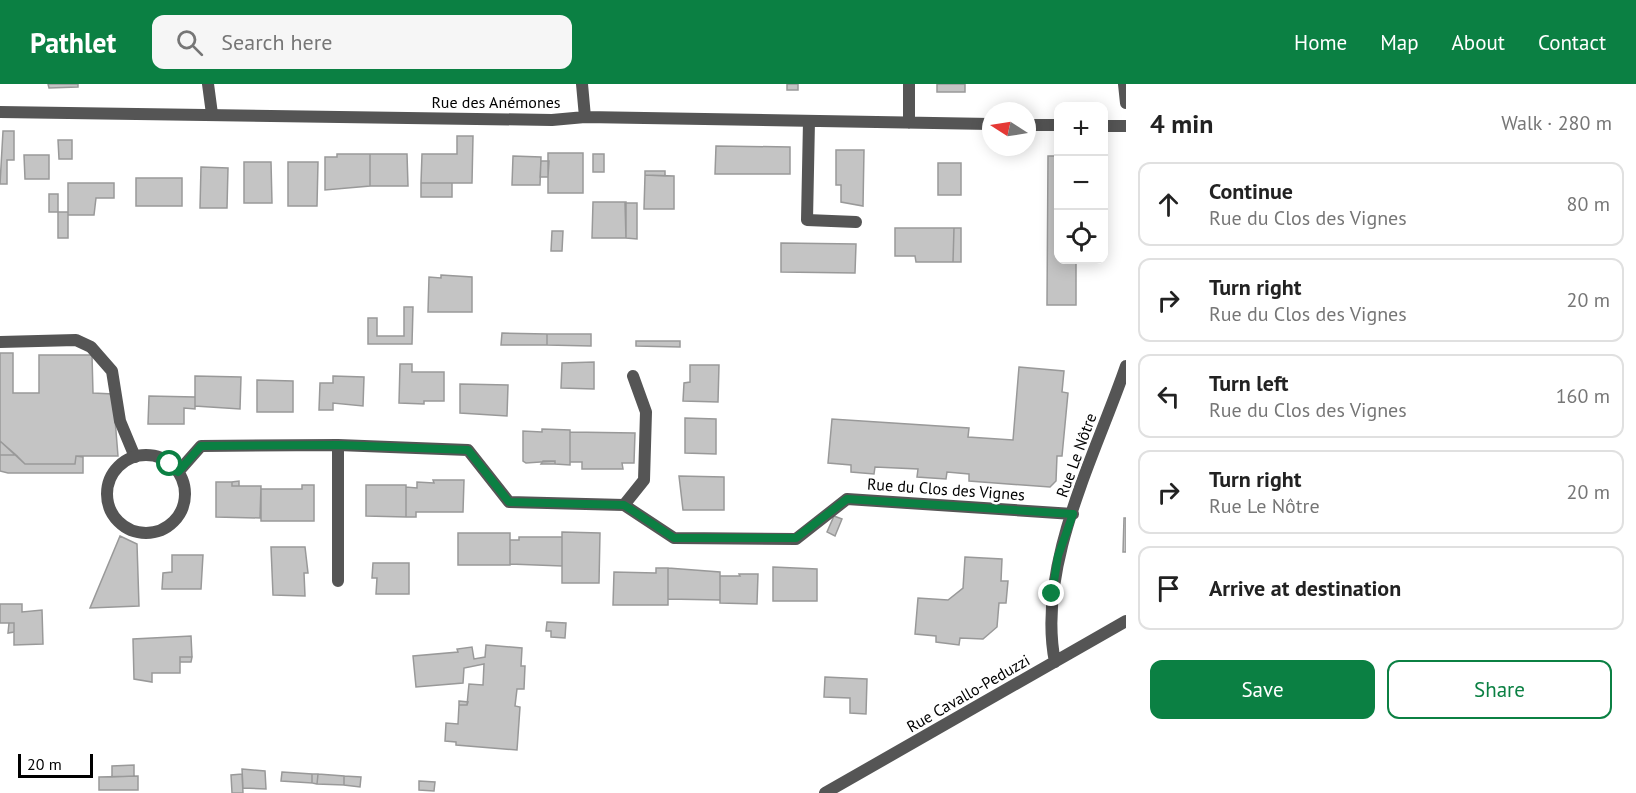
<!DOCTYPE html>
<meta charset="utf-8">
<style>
:root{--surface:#fff;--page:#f6f6f6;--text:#222;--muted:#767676;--line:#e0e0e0;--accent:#0b8043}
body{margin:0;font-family:"PT Sans",sans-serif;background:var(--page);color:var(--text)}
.controls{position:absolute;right:18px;top:18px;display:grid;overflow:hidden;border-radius:12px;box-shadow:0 3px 15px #0003}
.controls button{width:54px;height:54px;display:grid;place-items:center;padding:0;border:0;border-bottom:2px solid var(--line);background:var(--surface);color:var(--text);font:30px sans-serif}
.compass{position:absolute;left:982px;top:18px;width:54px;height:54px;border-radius:50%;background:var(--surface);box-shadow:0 3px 15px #0003;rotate:282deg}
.scale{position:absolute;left:18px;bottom:15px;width:75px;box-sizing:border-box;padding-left:6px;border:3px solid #000;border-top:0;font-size:16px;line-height:21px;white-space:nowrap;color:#000;-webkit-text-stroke:4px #fff;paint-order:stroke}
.stop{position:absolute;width:18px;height:18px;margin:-14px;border:4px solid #0b8043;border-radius:50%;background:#fff}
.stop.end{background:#0b8043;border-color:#fff;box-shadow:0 2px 6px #0008}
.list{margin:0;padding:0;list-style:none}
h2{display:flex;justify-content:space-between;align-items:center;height:78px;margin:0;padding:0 24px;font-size:26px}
h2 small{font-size:20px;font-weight:400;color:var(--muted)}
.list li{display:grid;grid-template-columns:39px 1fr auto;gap:18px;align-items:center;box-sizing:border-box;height:84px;margin:0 12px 12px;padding:0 12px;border:2px solid var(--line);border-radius:12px}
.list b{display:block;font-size:22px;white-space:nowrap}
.list p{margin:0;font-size:20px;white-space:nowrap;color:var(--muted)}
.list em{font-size:20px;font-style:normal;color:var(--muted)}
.actions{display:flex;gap:12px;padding:18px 24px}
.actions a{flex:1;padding:14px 0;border:2px solid var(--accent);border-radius:12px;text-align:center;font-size:21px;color:var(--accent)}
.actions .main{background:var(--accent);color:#fff}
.icon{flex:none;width:33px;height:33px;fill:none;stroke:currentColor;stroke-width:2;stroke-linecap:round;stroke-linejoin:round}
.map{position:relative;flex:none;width:1126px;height:709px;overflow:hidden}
header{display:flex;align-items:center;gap:36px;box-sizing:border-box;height:84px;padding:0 30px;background:var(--accent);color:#fff}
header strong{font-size:28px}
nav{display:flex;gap:33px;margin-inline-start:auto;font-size:21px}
.search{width:420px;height:54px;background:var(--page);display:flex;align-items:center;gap:15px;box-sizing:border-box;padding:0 21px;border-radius:12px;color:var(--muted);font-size:22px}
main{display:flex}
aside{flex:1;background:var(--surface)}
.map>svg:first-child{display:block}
.building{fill:#c4c4c4;stroke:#999;stroke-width:1.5}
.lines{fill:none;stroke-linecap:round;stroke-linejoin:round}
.service{stroke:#555;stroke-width:12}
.minor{stroke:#555;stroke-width:12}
.route{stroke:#0b8043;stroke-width:8}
.labels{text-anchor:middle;stroke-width:5;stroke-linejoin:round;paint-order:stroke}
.street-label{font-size:16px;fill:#000;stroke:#fff}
</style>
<header>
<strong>Pathlet</strong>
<div class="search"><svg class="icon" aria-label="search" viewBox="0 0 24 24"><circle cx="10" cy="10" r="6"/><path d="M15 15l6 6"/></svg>Search here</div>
<nav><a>Home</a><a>Map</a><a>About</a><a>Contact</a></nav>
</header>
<main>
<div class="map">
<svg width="1126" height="709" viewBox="0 0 1126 709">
<rect width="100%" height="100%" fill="#fff"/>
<path class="building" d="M48 0H78V3L49 4Z
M787 0H798V6H787Z
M937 0H965V8H937Z
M3 47H14V76H7V100H0Z
M457 52H473L472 99H421L422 70H457Z
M58 56H72V75H59Z
M716 62 790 63V90H715Z
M836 66H864L863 122 841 118V101H836Z
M548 69H583V109H548Z
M337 70H370V102L325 106V73H337Z
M370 70H407L408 102H370Z
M593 70H604V88H593Z
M24 71H49V95H25Z
M513 72 541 73 540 101H512Z
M1048 72H1058V176H1076V221H1047Z
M541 77H549L548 93H540Z
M244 78H271L272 119H244Z
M288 78H318L317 122H288Z
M938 79H961V111H938Z
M201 83 228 84 227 124H200Z
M645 87H665V92L645 91Z
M645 91 674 92V125H644Z
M136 94H182V122H136Z
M68 99H114V114H96L94 131H68Z
M421 99H452V113H421Z
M49 110H58V128H49Z
M593 118H626V154H592Z
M625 119H637V155L626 154Z
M58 128H68V154H58Z
M895 144H954L953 178H916L915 172H895Z
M954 144H961V178H953Z
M552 147H563L562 167H551Z
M781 159 856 160 855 189 781 188Z
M441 191 472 193V228H428L429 193 441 194Z
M404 223H413L412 260H368V234H377V252H404Z
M502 249 547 250V261H501Z
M547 250H591V262L547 261Z
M636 257H680V263L636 262Z
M0 269H13V309H39V271H92L93 309 113 310 118 372H76L75 380H25L0 357Z
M594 278V305L561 304 562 279Z
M400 280H412V288H444V317H424V320L399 319Z
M690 281H719L718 318 683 317 684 299 690 298Z
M1019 283 1064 287 1062 308 1068 309 1062 372H1057L1056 397 1050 403 969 397V390L947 388 946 395 917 393 918 385 875 383 874 390 851 388V381L828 379 832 335 969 344 968 353 1013 356Z
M195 292 241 293 240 325 195 322Z
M333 292 364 293 363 322 333 319V326H319L320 299H333Z
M257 296 293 297V328H257Z
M460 300 508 301 507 332 460 329Z
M149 312 195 313V325L184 324V340H148Z
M685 334 716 335V370L685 369Z
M542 345 570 346V381L555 380V377L526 379 523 377V347L542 348Z
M570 348 635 349 634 379H622L623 385H582V378H570Z
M0 357 16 371H0Z
M0 371H16L25 380H75L76 372 83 373V389H8L0 387Z
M543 377H555V380H541Z
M679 392 724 393V426H683Z
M433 396H464L463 428H416V433H406V403L417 404V398L434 399Z
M239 397V402H232V398Z
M216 398H232V402H261L260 434 216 433Z
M302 401H314V437H261V405H302Z
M366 401H406V433L366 432Z
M834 432 842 435 835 452 827 448Z
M1124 434H1126V468H1123Z
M562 448 600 449 599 499H562Z
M458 449H510V481H458Z
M120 452 137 460 139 522 90 524Z
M519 453H562V482L510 480V456H519Z
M271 463H305L308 489H304L305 512 273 511Z
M172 471H203L201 505H162L163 489 172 488Z
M965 473 1002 475 1001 497H1008L1006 519H999L997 543 983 555 960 554 959 561 936 558V552L915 550 918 514 948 516 963 504Z
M373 479H409V510H376L377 494H372Z
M773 483 817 485V517H773Z
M656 484H668V521H613L614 488 656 489Z
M668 484 720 488V516L668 515Z
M739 490H758L757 520 720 519V492H740Z
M0 520H22V528L42 526 43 560 14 561V539H0Z
M547 538 566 539 565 554 551 553V547H546Z
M9 539H14V548L8 549Z
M191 552 192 573H180V589H152V598L134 595 133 555Z
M486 561 522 564 521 582H525L524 605H517L515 622 520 623 517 666 456 661V658L445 657 446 639 458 640 459 621H467L469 600 483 601 484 580 464 584 463 599 416 603 413 572 458 568 457 565 472 563 474 575 485 573Z
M180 573H192L191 578H180Z
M825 593 867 595 866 630 850 629V614L824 613Z
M459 617 468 618 467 621H459Z
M134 681V692L112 693V682Z
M242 685 265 687 266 705 243 704Z
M282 688 312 690V699L281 697Z
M242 690 243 709H232L231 691Z
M312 690H318L317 700 312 699Z
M318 690 344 692V701L317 700Z
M138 692V706H99V693Z
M344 692 361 693 360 703 344 701Z
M419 697 435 698 434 707 419 706Z"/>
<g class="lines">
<path class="service" d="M0 258 76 256 91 263 112 287 120 337 135 373"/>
<path class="minor" d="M208 0 212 30
M582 0 585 33
M909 0V39
M1124 0 1126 19
M0 28 552 36 585 33 991 40
M809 37 807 136 856 138
M1027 41H1058
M1104 42H1126
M107 410a39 39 0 1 1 78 0a39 39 0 1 1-78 0Z
M178 388 201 362 338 361 468 366 509 418 624 421 674 454 796 455 847 415 1073 430
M624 421 644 396 646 328 633 292
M338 497V361
M1055 578C1036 483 1095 372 1126 282
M825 709 1126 537"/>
</g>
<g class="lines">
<path class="route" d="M170 380 178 388 201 362 339 361 468 366 509 418 624 421 674 454H796L847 415 1073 430 1058 472 1052 510"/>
</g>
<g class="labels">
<g class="street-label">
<text x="496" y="24">Rue des Anémones</text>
<text transform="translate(1076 371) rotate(-70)" y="6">Rue Le Nôtre</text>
<text transform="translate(946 405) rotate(4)" y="6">Rue du Clos des Vignes</text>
<text transform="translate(968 609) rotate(-30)" y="6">Rue Cavallo-Peduzzi</text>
</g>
</g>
</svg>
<div class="controls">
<button>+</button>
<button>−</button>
<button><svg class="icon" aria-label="locate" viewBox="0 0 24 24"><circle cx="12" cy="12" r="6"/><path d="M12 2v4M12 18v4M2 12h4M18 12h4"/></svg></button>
</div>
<svg class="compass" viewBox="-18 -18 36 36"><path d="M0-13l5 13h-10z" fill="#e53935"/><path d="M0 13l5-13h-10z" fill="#767676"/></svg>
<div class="scale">20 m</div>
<div class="stop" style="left:170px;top:380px"></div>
<div class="stop end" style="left:1052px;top:510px"></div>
</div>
<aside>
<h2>4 min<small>Walk · 280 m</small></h2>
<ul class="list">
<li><svg class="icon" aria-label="ahead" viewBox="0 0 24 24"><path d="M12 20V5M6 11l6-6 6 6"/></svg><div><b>Continue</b><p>Rue du Clos des Vignes</p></div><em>80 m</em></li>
<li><svg class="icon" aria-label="right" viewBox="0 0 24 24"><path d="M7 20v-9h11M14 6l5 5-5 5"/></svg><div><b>Turn right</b><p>Rue du Clos des Vignes</p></div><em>20 m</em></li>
<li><svg class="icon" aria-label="left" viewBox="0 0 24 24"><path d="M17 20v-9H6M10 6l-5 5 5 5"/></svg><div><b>Turn left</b><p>Rue du Clos des Vignes</p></div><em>160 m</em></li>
<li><svg class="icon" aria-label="right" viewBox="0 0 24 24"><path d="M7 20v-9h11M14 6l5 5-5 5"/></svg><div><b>Turn right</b><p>Rue Le Nôtre</p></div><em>20 m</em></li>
<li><svg class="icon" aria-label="arrive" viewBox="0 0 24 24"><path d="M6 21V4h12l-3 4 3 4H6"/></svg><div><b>Arrive at destination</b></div></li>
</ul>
<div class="actions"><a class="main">Save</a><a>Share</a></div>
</aside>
</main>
